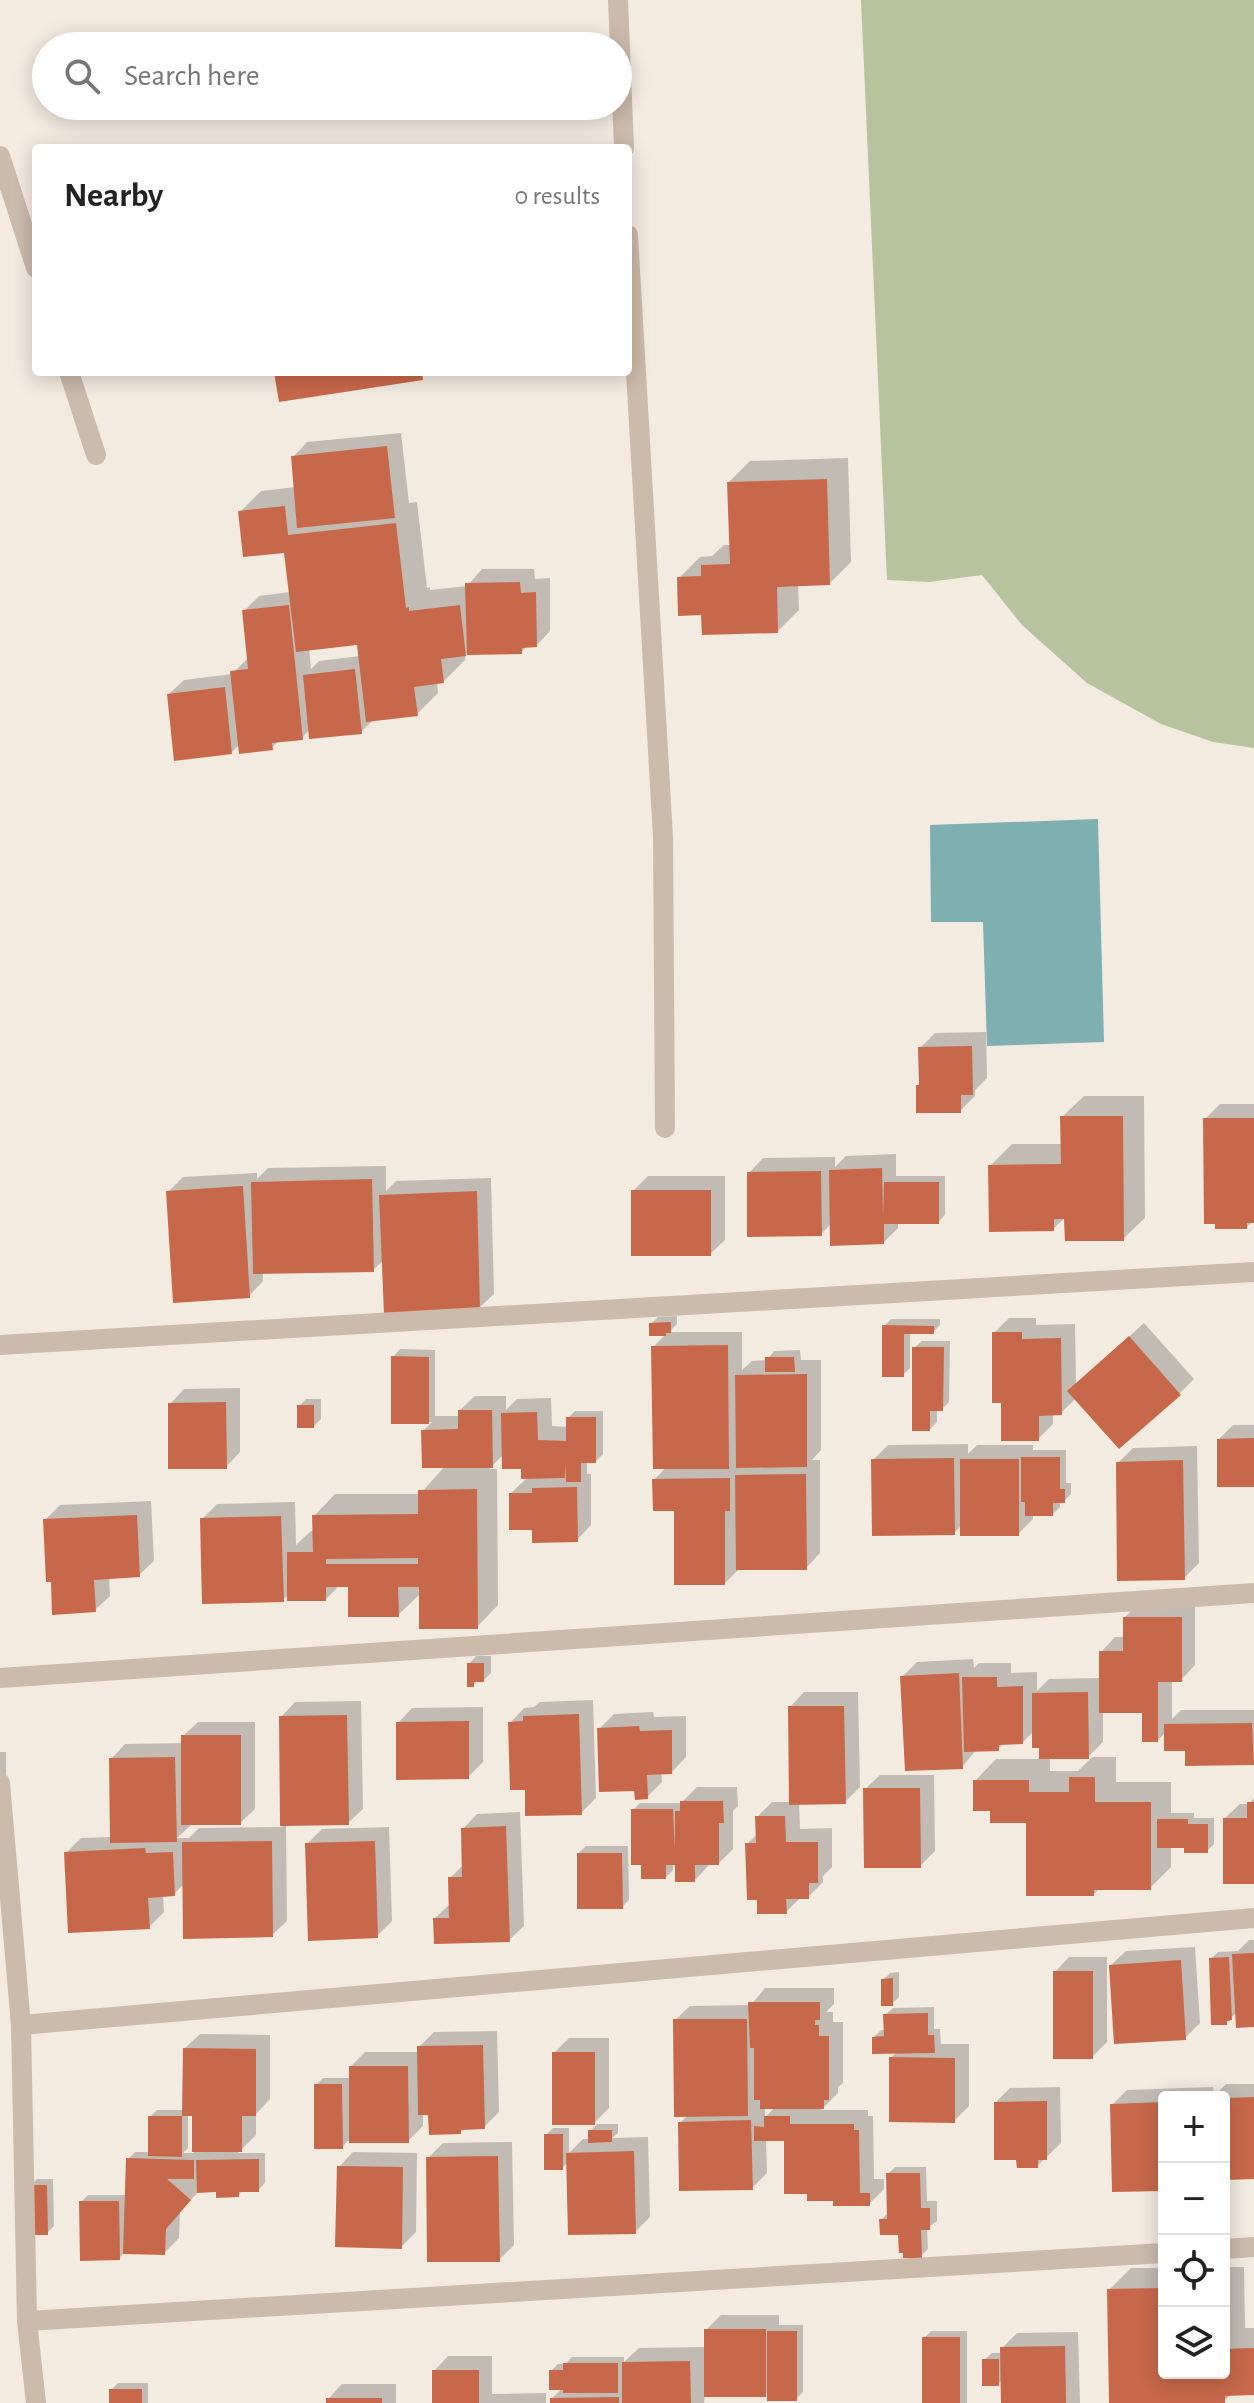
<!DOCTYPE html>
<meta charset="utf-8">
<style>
:root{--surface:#fff;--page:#f2f2f2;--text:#222;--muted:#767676;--line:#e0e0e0}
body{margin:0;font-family:"Alegreya Sans",sans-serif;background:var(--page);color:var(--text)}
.controls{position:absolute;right:24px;bottom:24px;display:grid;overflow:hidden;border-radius:8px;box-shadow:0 4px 20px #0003}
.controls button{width:72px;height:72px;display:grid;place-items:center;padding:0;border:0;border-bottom:2px solid var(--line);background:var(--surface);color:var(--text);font:40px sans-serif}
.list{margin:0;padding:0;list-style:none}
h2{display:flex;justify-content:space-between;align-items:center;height:104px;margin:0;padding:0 32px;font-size:34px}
h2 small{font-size:26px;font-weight:400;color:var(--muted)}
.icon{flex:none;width:44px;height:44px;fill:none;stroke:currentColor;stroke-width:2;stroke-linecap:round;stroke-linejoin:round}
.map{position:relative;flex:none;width:1254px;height:2403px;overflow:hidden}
.search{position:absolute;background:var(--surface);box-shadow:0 4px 20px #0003;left:32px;top:32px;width:600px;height:88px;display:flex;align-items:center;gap:20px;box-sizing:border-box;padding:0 28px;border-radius:44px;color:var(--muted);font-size:30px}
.panel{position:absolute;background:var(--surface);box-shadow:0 4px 20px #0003;left:32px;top:144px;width:600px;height:232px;border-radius:8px}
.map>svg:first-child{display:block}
.green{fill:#b7c39f}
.water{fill:#7eafb1}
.shadow{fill:#0003;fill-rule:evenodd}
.building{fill:#c7684a;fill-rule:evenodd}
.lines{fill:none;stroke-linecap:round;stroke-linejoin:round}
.minor{stroke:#ccbaab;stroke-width:20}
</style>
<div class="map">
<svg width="1254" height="2403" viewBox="0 0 1254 2403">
<rect width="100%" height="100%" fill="#f3eae0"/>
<path class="green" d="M861 0H1254V748L1213 742 1161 724 1087 683 1022 625 982 575 929 582 887 580Z"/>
<path class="water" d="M1098 819 1104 1042 987 1046 983 922H931L930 825Z"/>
<path class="shadow" d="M401 433 409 503 417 502 427 588 430 587V590L467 586 482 569H534L535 579 550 578V631L536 646H528L521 652 466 653 465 660 443 682H437L438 693 417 714 374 719 361 732 310 729 302 738 279 740 272 748 240 744 232 752 169 694 184 680 232 674 249 657 244 611 259 596 291 592 286 550 240 512 261 491 296 487 293 457 307 442ZM359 643 360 656 319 661 311 669 309 648Z
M848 458 851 562 830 583 798 584 799 610 778 631 703 613 679 578 700 557 712 556 724 545H731L729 482 750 461Z
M986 1032 987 1078 975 1090V1096L960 1111 918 1085 921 1082 920 1048 935 1033Z
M1084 1096H1144L1145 1218 1123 1239 1066 1217 1053 1229 990 1166 1012 1144H1063L1062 1117Z
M1220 1104H1254V1221L1246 1227 1205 1119Z
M896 1154V1176H945V1215L938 1222H898V1228L883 1243 832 1223 821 1234 749 1173 763 1158 835 1157V1167L846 1156Z
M386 1166V1191L396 1181 491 1178 494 1294 479 1308 384 1260 373 1270 263 1272V1281L249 1296 168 1192 183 1177 257 1173V1179L268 1168Z
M648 1176H725V1240L710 1254 633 1191Z
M677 1316V1324L669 1332H742V1370L752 1361 767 1360 774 1351 800 1350 801 1360H821V1450L812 1460H820V1553L806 1568H740L725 1583 654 1480 666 1467 653 1347 666 1334H651V1324L658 1317Z
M1009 1318H1036V1325L1075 1324 1076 1385 1144 1323 1194 1379 1179 1394 1076 1398 1061 1413H1053V1424L1038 1439 1003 1401 994 1333Z
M891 1319H940V1325L933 1332H910V1368L903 1375 884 1326Z
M922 1341H950L949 1402 942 1409H937V1422L930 1429 914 1348Z
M400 1349 435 1350V1416H460V1410L475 1396H506V1410L517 1399 551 1398 552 1426 568 1427V1418L575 1411H603V1454L596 1461H587V1474H591V1525L577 1540 534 1528 511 1493 528 1477 523 1466 504 1454 489 1469H497L498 1605 477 1627 421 1593 398 1615 350 1586H339L326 1599 289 1594 283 1600 202 1519 217 1504 295 1502 296 1545 311 1531H314V1516L335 1494H420L445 1466 423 1431 432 1422H393V1357Z
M240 1388V1452L226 1467 170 1404 184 1389Z
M306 1399H321V1419L314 1426 299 1406Z
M1233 1425H1254V1485L1219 1439Z
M968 1444V1454L977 1445H1033V1450H1066V1483H1071V1494L1064 1501H1060V1507L1053 1514H1033V1519L1018 1534 962 1525 954 1533 873 1460 888 1445Z
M1197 1446 1199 1563 1184 1578 1118 1463 1133 1448Z
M151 1501 154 1561 139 1575 109 1577 110 1596 95 1610 45 1520 60 1505Z
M1139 1603H1195V1665L1181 1680H1172V1719L1181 1710H1254V1763L1187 1764V1749L1166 1732 1158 1740 1144 1711H1103V1742L1088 1757H1050V1771H1078L1092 1757H1116V1782H1171V1813H1194V1818H1214V1844L1207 1851 1186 1846H1171V1867L1150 1888H1100L1094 1894 1028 1821 975 1781 996 1759H1041V1746L1034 1731 1023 1742 1004 1743 998 1749H977L962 1767 903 1676 917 1662 973 1659 974 1668 979 1663H1011V1673L1037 1672V1691L1049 1679 1101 1678V1652L1115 1637H1125V1617Z
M476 1656H491V1673L484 1680H478L473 1685 469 1664Z
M804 1692H858L860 1787 845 1802 799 1803 800 1829 832 1828V1867L823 1876V1882L808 1897H801L786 1912 759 1898 747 1844 758 1833 757 1817 772 1802H791L790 1707Z
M593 1700 596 1798 581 1813 527 1788 510 1723 524 1708 534 1707 540 1702Z
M361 1701 363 1809 348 1823 286 1824 287 1921 272 1935 184 1884 174 1894 163 1895 164 1912 149 1927 66 1853 81 1838 112 1837 111 1759 125 1744 183 1743V1736L198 1722H255V1809L240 1823 191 1825 177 1838H189L199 1828 282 1827 281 1717 295 1702Z
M483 1707V1762L468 1777 398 1723 412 1708Z
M653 1712 654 1717 686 1716V1757L672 1772H661L662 1782 647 1797 636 1789 599 1729 614 1714Z
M0 1752H6V1800L0 1806Z
M880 1775H934L935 1851 920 1866 865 1789Z
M697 1787H737L738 1806 733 1811V1849L719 1863 709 1865 695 1880 677 1859 673 1863V1870L666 1877 643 1863 633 1810 640 1803H681Z
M1254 1798V1882L1225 1818 1240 1804H1249Z
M520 1812 524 1926 509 1940 435 1918 451 1903 450 1878 464 1864 463 1829 477 1814Z
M389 1827 392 1921 377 1936 307 1844 322 1829Z
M586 1846H628L629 1900 622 1907 579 1853Z
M1249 1940H1254V2025L1237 2012 1226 2023 1211 1959 1218 1952 1238 1951Z
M1195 1947 1200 2023 1185 2038 1111 1965 1126 1951Z
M1069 1957H1107V2042L1092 2057 1055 1972Z
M899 1972V1997L892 2004 883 1980 890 1973Z
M765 1988H834V2004L826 2012H833V2022H843V2083L838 2087V2093L821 2110H868V2116H873L874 2179H884V2189L869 2204 835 2199 786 2139H766L767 2173 752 2188 680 2123 688 2115 675 2020 690 2006 751 2005ZM765 2107H775L765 2118Z
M934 2007V2029H940L941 2044H969V2106L954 2121 891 2058 897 2051 874 2037 881 2030H886L885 2015 893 2008Z
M497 2031 499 2112 484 2127 465 2128 461 2132 430 2113H423V2126L408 2141H348L342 2147 316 2085 323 2078H351V2066L365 2052H419V2047L434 2032Z
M200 2034 270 2035V2099L256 2114V2135L238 2153H265V2183L258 2190H244L238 2195 218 2190 199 2191 180 2212 179 2238 164 2253 125 2252 119 2258 81 2202 88 2195H126L128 2159 135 2152H150V2117L157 2110H184L185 2048ZM188 2114H194V2153H183L188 2148Z
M569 2038H609V2108L594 2123 554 2053Z
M1226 2084H1254V2177L1224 2178V2097H1164V2189L1112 2105 1127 2090 1213 2087 1214 2096Z
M1060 2087 1061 2143 1037 2166 996 2102 1010 2088Z
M597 2124H618V2133L612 2138 648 2137 650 2217 635 2232 569 2162 562 2168 546 2135 553 2128H569V2153L583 2139H590V2131Z
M512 2142 514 2245 499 2260 428 2158 443 2143Z
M353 2152 417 2153 416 2232 401 2247 339 2167Z
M895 2167H926L927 2201H937V2221L927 2228 928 2249 921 2256 900 2233 881 2220 889 2212 888 2174Z
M37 2179H53L54 2226 47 2233 30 2186Z
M1224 2267H1244L1245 2328H1254V2393L1231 2394 1224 2401 1161 2403H1096H1111L1109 2290 1131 2268H1164V2373H1224Z
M721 2315H779V2325H803V2392L796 2399 769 2390 765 2395H705L704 2403H552V2398L563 2388 551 2371 558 2364H565L572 2357H624V2362L639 2348 706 2347V2330Z
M931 2331H967V2403H924V2338Z
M1078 2332 1080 2403H1003V2379L998 2384 984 2360 992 2353H1002V2348L1017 2333Z
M448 2356H492V2394L546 2393V2403H434V2371Z
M118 2383H148V2403H111V2390Z
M342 2384H396V2403H328V2399Z"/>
<path class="building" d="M274 372H422L423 380 279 402Z
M387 446 395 518 297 528 291 456Z
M827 479 830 585 777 587 778 633 702 635 701 615 678 616 677 577 701 576V565L730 564 727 482Z
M285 506 288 535 396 523 406 608 409 607V611L460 605 466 656 441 659 444 683 414 687 418 716 366 722 357 645 296 652 284 553 243 557 238 511Z
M520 582 521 593 536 592 537 647 522 648V654L467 655 465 583Z
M289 605 303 740 272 743 273 750 239 754 230 671 248 669 242 610Z
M355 669 362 734 309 739 303 675Z
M225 687 232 754 174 761 167 694Z
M972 1046 973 1095H961V1113H916V1085H919L918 1047Z
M1060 1116H1123L1124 1241H1065L1064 1219H1054V1231L989 1232 988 1165 1061 1164Z
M1203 1118H1254V1223H1247V1229H1215V1224H1204Z
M882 1168 883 1217 884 1182H939V1224H884V1244L830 1246 829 1170Z
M821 1171 822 1236 747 1237V1172Z
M372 1179 374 1272 253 1274 251 1182Z
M243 1186 250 1298 173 1303 166 1191Z
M631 1190H711V1256H631Z
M477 1191 480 1310 384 1314 379 1195Z
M671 1322V1333H666V1336H649V1323Z
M882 1325 934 1326V1334H904V1377H882Z
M992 1332H1022V1339L1061 1338 1062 1415 1039 1416V1441H1001V1403H992Z
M1129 1336 1181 1395 1119 1449 1067 1391Z
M728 1345 729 1469H653L651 1346Z
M912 1347H944L943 1411H930V1431H912Z
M391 1356 429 1357V1424H391Z
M765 1357H794L795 1372H765Z
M807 1374V1467L736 1468 735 1375Z
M226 1402 227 1469H168V1403Z
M297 1405H314V1428H297Z
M458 1410H492L493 1468H422L421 1430 458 1429Z
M537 1412 538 1440 566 1441V1417H596V1463H581V1482H566V1463L565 1478 521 1479V1469H502L501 1413Z
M1254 1438V1487H1217V1439Z
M1021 1457H1060V1489H1065V1503H1053V1516H1025V1502H1021Z
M954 1458 955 1535 872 1536 871 1459Z
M960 1459H1019V1536H960Z
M1183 1460 1185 1580 1117 1581 1116 1462Z
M806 1474 807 1570H736L735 1475Z
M730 1478V1511H725V1585H674V1511H653L652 1479Z
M577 1487 578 1542 532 1543V1530H509V1493H532V1488Z
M477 1489 478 1629H419V1587H398L399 1617H348V1587H326V1601H287V1552H313L312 1515 418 1514V1490ZM418 1558V1564H326V1559Z
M137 1515 140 1577 94 1580 96 1612 52 1615 51 1582H46L43 1519Z
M281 1516 284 1602 202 1604 200 1518Z
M1123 1617H1182V1682H1158V1742H1142V1713H1099V1651H1123Z
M467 1663H484V1682H474V1687H467Z
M959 1673 963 1769 905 1771 900 1676Z
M962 1677H997V1687L1023 1686V1744L999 1745V1751L964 1752Z
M1088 1692 1089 1759H1039V1748H1032V1693Z
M788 1706H844L846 1804 789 1805Z
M579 1714 582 1815 525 1816V1790H510L508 1722 523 1721V1716Z
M347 1715 349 1825 280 1826 279 1716Z
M469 1721V1779L396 1780V1722Z
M1252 1723 1254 1765 1185 1766V1751H1164V1724Z
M639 1726 640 1731 672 1730V1774L647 1775 648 1799 635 1800 634 1791 599 1792 597 1728Z
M181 1735H241V1825H181Z
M175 1757 177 1842 110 1843 109 1758Z
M1069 1777H1095V1802H1151V1890H1094V1896H1026V1823H990V1811H973V1780H1029V1792H1069Z
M863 1788H920L921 1868H864Z
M680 1801H723L724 1823H719V1865H695V1882H675V1865H666V1879H641V1865H631V1809H673L675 1851V1811H680Z
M1247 1802H1254V1884H1223V1818H1247Z
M755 1816H785L786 1842H818V1883H809V1899H786L787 1914H757V1900H747L745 1843H756Z
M1157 1819H1188V1824H1208V1853H1184V1848H1157Z
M506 1826 510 1942 434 1944 433 1918H449L448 1877H462L461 1828Z
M272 1841 273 1937 183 1939 182 1842Z
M375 1841 378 1938 308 1941 305 1843Z
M145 1848 146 1853 173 1852 175 1896 148 1898 150 1929 68 1933 64 1852Z
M577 1853H622L623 1909H577Z
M1254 1953V2027L1236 2028 1232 1954Z
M1229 1957 1232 2020 1227 2021V2025H1211L1209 1958Z
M1181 1960 1186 2040 1114 2044 1109 1965Z
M1053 1971H1093V2059H1053Z
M893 1978V2006H881V1979Z
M748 2002H820V2020H815V2025H819V2036H829V2100H824V2109H760V2100H754V2048H750Z
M928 2013V2035H934L935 2053 872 2054V2037L884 2036 883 2014Z
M673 2019H747L748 2116 674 2117Z
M483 2045 485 2129 461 2130V2134L429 2135 428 2115H418L417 2046Z
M183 2048 256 2049V2116H242V2152H192V2116H182Z
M552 2052H595V2125H552Z
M889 2057 955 2058V2123L889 2122Z
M349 2066H408L409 2143H349Z
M314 2084H342L343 2149H314Z
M1254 2097V2179L1224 2180V2098Z
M1047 2101V2160H1038V2168H1017L1016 2160H994V2102Z
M1164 2102V2191L1112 2192 1110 2104Z
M148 2116H182V2157L148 2156Z
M764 2116H790V2124H854V2130H859L860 2193H870V2206H833V2201H807V2194H784V2141H754V2126L764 2127Z
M751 2120 753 2190 679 2191 678 2122Z
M588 2130H612V2142L588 2143Z
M544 2134H563V2170H544Z
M634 2151 636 2234 568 2235 566 2153Z
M498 2156 500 2262H427L426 2157Z
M126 2158 194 2160V2179H167L191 2200 166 2229 165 2255 123 2254Z
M259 2159V2192H239V2197L216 2198V2192L197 2193 196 2160Z
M337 2166 403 2167 402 2249 335 2247Z
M886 2173H920L921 2208H930V2230H921L922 2258H903V2253H899L898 2235H880L879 2219H887Z
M27 2185H47L48 2235H28Z
M79 2201H119L120 2260 80 2261Z
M1164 2288V2373H1224V2349L1254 2348V2395L1225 2396V2403H1109L1107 2289Z
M704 2329H766V2397H704Z
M767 2331H797V2401H767Z
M922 2337H960V2403H922Z
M1065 2346 1066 2403H1001L1000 2347Z
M982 2359H999V2386H982Z
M690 2361 691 2403H622V2362Z
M563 2363H618V2393H563V2390H549V2370H563Z
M432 2370H479V2403H432Z
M109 2389H142V2403H109Z
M619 2397V2403H550V2398Z
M326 2398H382V2403H326Z"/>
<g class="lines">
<path class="minor" d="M618 0 624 148
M0 156 36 268
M628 235 663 837 665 1128
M69 372 96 455
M0 1345 1254 1272
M0 1678 1254 1593
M0 1783 21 2025 27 2321 36 2403
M21 2025 1254 1918
M1224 2249 1254 2247
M27 2321 1164 2253"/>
</g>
</svg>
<div class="controls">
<button>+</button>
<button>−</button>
<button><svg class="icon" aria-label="locate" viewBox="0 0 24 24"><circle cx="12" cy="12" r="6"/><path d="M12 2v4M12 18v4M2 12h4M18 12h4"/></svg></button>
<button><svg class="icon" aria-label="layers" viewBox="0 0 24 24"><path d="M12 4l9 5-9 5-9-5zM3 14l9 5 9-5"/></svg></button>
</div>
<div class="search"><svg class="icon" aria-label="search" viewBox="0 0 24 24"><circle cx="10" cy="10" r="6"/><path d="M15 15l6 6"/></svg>Search here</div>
<section class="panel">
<h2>Nearby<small>0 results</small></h2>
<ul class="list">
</ul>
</section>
</div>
